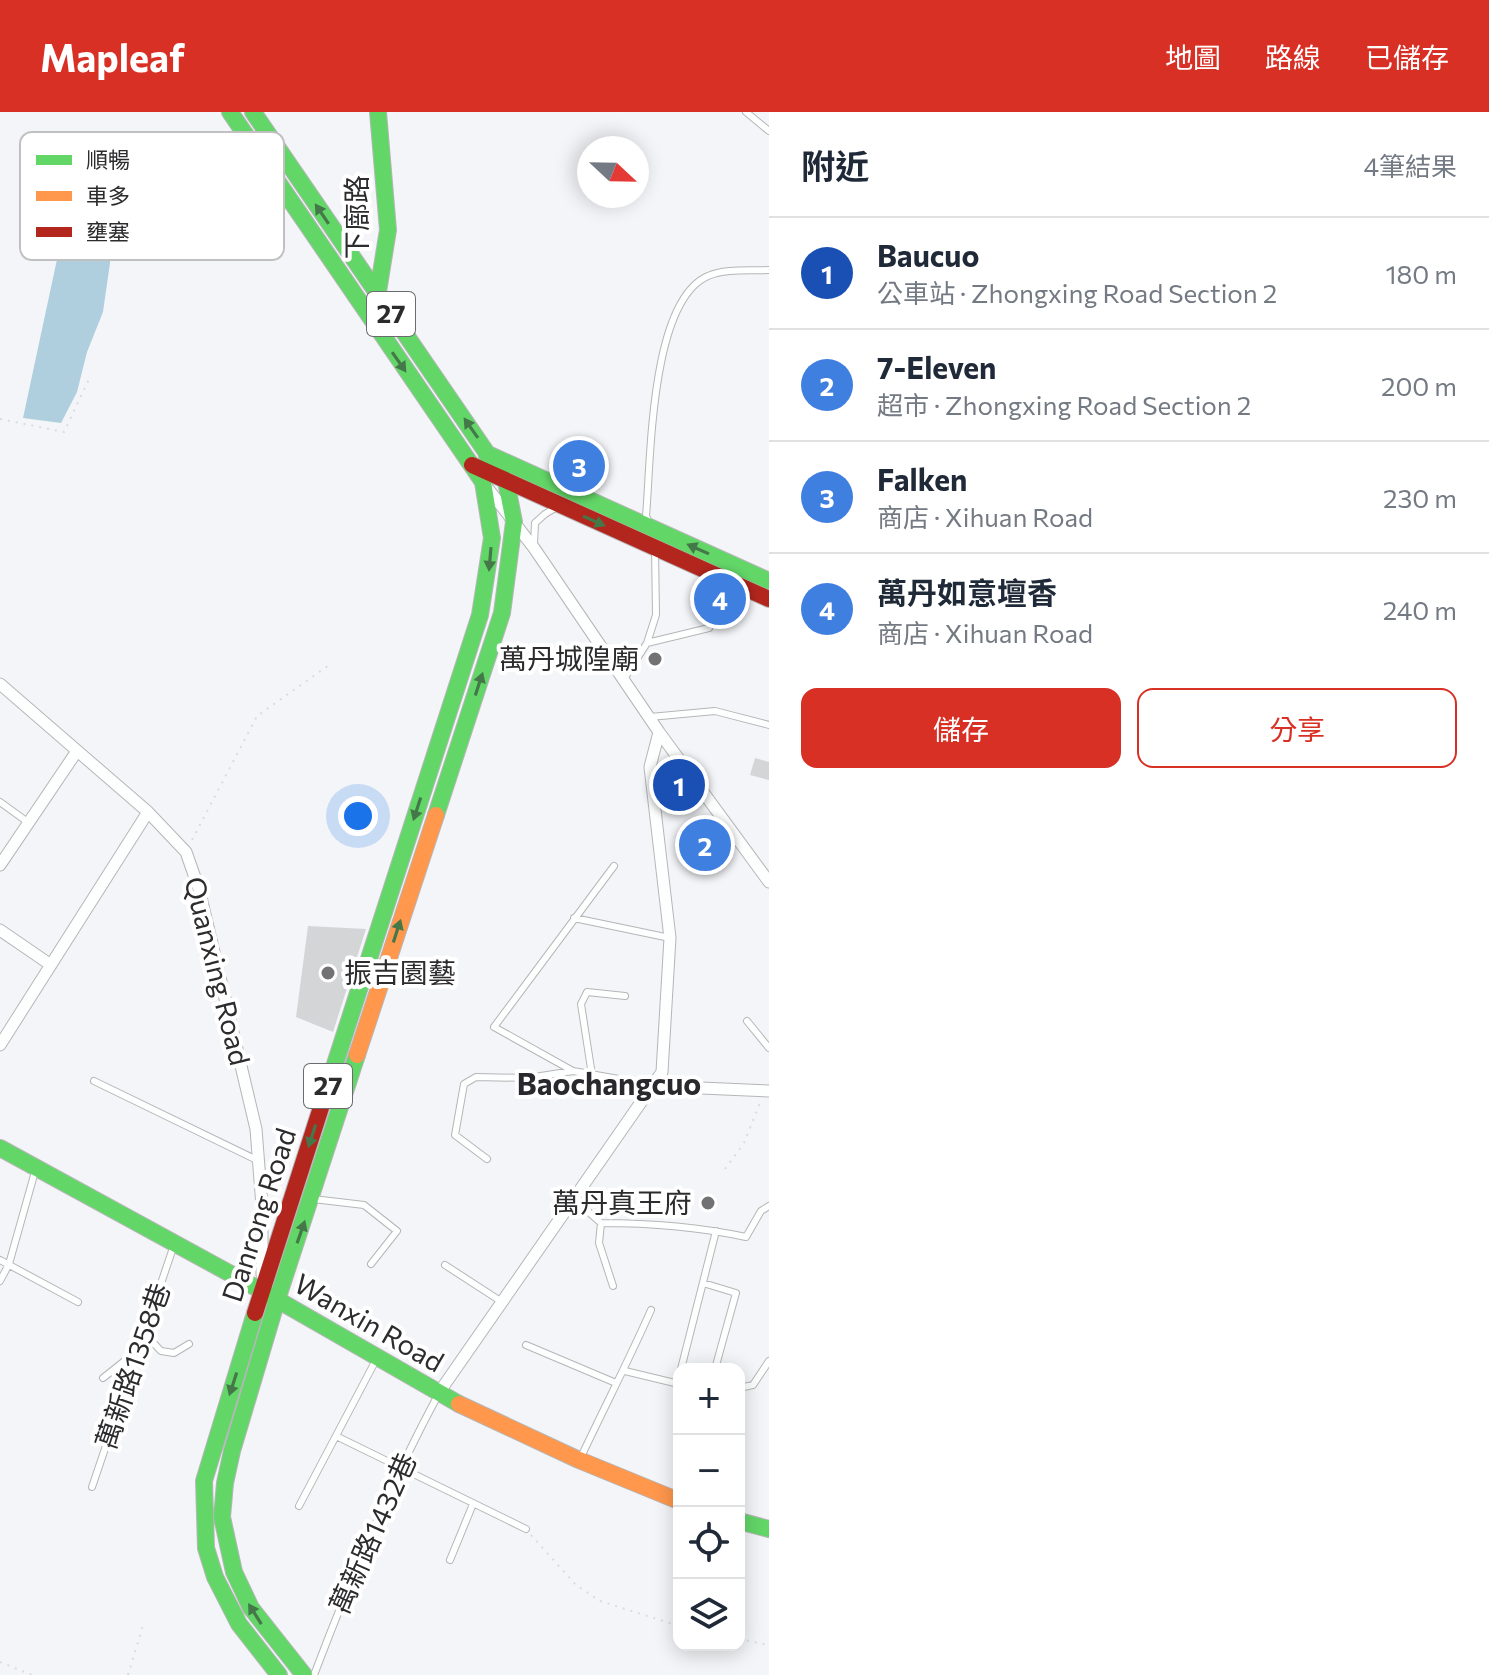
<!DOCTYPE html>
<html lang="zh-TW">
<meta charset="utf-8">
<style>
:root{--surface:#fff;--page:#f2f2f3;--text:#1f2937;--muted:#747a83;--line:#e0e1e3;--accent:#d93025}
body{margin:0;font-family:Commissioner,"Noto Sans TC",sans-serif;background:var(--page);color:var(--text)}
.controls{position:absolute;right:24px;bottom:24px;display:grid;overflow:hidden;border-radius:16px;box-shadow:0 4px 20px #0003}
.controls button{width:72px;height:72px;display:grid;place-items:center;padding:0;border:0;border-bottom:2px solid var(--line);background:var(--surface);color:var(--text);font:40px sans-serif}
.compass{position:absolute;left:577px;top:24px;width:72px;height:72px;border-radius:50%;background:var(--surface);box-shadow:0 4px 20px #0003;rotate:112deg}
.you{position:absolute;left:358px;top:704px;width:28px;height:28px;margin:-20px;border:6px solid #fff;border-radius:50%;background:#1a73e8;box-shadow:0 0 0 12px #1a73e833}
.badge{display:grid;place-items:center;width:52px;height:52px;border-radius:50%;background:var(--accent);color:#fff;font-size:26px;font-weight:700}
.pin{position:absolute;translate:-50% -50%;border:4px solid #fff;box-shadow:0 2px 8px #0006}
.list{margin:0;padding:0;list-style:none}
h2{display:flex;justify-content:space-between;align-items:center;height:104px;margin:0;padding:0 32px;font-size:34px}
h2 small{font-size:26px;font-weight:400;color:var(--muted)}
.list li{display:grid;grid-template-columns:52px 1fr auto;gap:24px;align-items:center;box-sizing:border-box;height:112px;padding:0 32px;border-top:2px solid var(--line)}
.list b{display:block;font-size:30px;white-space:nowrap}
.list p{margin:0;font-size:26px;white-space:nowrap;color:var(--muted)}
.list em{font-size:26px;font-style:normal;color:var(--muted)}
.actions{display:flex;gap:16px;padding:24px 32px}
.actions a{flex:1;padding:18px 0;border:2px solid var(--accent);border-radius:16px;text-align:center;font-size:28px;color:var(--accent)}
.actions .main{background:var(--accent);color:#fff}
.icon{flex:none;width:44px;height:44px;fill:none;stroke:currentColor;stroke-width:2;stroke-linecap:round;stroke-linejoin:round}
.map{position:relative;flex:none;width:769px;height:1563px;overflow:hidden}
header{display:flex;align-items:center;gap:48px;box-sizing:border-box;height:112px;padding:0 40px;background:var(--accent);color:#fff}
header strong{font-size:38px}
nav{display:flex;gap:44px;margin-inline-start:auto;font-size:28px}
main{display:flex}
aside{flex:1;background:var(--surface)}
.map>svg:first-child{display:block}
.water{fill:#afcfde}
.building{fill:#d4d5d7}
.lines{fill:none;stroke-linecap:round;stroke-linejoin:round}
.lane-casing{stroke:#b6b6b8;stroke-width:8}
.street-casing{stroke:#b6b6b8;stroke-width:13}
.fast-casing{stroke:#b6b6b8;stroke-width:18}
.slow-casing{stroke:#b6b6b8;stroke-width:18}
.jam-casing{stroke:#b6b6b8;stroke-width:18}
.path{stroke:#dbdcdc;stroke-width:2;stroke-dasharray:2 6;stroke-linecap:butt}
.lane{stroke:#fdfefe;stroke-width:6}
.street{stroke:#fdfefe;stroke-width:11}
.fast{stroke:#63d668;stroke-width:16}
.slow{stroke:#ff974d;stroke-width:16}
.jam{stroke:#b3261e;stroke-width:16}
.oneway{fill:#457848}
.poi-dot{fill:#727275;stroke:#fff;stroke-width:3}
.labels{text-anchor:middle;stroke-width:8;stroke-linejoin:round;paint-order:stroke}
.shield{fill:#fff;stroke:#6b6b6d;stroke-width:2}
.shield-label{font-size:26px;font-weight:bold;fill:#2c2c2e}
.street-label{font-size:28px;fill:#2c2c2e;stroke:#fff}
.poi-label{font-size:28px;fill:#2c2c2e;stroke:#fff;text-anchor:end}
.neighbourhood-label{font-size:30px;font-weight:bold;fill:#29292d;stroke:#fff}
.key{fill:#fff;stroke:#c0c0c0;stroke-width:2}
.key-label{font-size:22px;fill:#2c2c2e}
</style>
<header>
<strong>Mapleaf</strong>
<nav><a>地圖</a><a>路線</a><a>已儲存</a></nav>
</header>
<main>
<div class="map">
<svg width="769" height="1563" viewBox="0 0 769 1563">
<rect width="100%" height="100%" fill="#f4f5f8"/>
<path class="water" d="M77 74 112 79 117 85 114 87 110 151 103 200 87 240 77 280 61 311 23 306 68 96Z"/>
<path class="building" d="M755 646 769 650V668L750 663Z
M308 814 366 817 333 920 296 905Z"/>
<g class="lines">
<defs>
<path id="lane" d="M746 0 769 19
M649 410 646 404C651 348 650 189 708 164 725 156 751 159 769 158
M534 432 535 411 545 402 557 395
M647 531 656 503 655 436
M624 567 647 531 709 516
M650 605 715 599 769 613
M0 690 29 711
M614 754 494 915 573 959 653 973
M574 806 670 826
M747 909 769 936
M592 963 581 892 587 880 625 884
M94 969 259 1049
M487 1047 455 1023 464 972 476 965 528 966 573 959
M313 1087 364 1093 397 1119 371 1152
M574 1087 601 1111C650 1111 699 1115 746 1125L761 1099 769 1094
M601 1111 599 1131 613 1174
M0 1148 78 1190
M445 1153 502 1190
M0 1169 9 1152 36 1056
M703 1171 736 1181 715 1257
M144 1221 161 1239 174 1241 189 1232
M526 1233 616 1271
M681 1257 716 1119
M625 1259 679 1272
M103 1266 137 1239
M739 1276 753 1273 769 1249
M336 1324 526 1417
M581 1345C604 1296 629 1248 651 1198
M92 1375 174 1133
M299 1394 377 1246
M450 1448 473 1392
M314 1563C350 1468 389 1374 437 1285"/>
<path id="street" d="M486 374 534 436 659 620 769 770
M0 572 148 700 186 740 199 777 256 1017 262 1094V1163
M0 753 77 639
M0 818 51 853
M0 933 148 700
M655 974 769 979
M438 1282 662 960 670 826 650 655 659 620"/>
<path id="fast" d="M230 0 483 370 492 426 480 503 326 980
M253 0 506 369 514 410 502 501 436 703
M376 192 388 118 378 0
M487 344 490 343 769 469
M0 1036 262 1179 459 1292
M255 1201 204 1369 206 1436 215 1465 239 1512 279 1563
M739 1409 769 1417
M304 1563 251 1496 234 1460 222 1405 225 1371 232 1339 277 1188 357 943"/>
<path id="slow" d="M357 943 436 703
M459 1292 579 1348 679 1389"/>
<path id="jam" d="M472 353 769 487
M255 1201 326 980"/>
</defs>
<use href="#lane" class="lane-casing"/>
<use href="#street" class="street-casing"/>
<use href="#fast" class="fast-casing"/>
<use href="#slow" class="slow-casing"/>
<use href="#jam" class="jam-casing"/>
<path class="path" d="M0 307 64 320 90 265
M192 728 257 604 332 551
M725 1057 744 1031 760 991
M739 1304 743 1286
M531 1423 576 1473 600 1489 679 1514
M739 1527 769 1533
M0 1550 32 1563
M128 1563 144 1510"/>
<use href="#lane" class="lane"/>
<use href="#street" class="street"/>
<use href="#fast" class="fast"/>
<use href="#slow" class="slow"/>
<use href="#jam" class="jam"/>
</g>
<defs><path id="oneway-solid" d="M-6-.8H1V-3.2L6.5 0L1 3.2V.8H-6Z" transform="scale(2)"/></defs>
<g class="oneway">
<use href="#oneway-solid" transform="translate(322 102) rotate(-124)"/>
<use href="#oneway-solid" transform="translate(399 250) rotate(55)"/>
<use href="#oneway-solid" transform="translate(471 316) rotate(-125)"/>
<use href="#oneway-solid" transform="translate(594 409) rotate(24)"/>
<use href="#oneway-solid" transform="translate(698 437) rotate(-156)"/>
<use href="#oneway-solid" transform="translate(490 447) rotate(95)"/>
<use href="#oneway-solid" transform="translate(479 572) rotate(-72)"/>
<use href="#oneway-solid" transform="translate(417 697) rotate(108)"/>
<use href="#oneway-solid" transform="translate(397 819) rotate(-72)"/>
<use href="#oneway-solid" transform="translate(312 1024) rotate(108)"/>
<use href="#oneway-solid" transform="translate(301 1120) rotate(-71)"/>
<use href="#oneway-solid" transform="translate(233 1272) rotate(108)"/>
<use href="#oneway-solid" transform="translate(255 1502) rotate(-122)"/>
</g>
<g class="poi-dot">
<circle cx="655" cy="547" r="8"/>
<circle cx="328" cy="861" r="8"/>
<circle cx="708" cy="1091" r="8"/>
</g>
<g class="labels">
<g class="shield">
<rect x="367" y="180" width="48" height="44" rx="6"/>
<rect x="304" y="952" width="48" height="44" rx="6"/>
</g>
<g class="shield-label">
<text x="391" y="211">27</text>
<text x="328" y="983">27</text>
</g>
<g class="street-label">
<text transform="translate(357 105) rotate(-90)" y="10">下廍路</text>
<text transform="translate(217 859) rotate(76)" y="10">Quanxing Road</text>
<text transform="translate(259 1103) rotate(-72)" y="10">Danrong Road</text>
<text transform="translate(369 1211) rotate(30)" y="10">Wanxin Road</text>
<text transform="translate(133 1254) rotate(-71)" y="10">萬新路1358巷</text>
<text transform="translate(373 1421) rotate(-66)" y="10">萬新路1432巷</text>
</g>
<g class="poi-label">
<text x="639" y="557">萬丹城隍廟</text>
<text x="344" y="871" text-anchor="start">振吉園藝</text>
<text x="692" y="1101">萬丹真王府</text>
</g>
<g class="neighbourhood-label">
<text x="609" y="983">Baochangcuo</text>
</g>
</g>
<rect x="20" y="20" width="264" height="128" rx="12" class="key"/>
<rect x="36" y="43" width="36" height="10" fill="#63d668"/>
<rect x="36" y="79" width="36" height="10" fill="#ff974d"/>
<rect x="36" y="115" width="36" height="10" fill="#b3261e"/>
<g class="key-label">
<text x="86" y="56">順暢</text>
<text x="86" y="92">車多</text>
<text x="86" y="128">壅塞</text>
</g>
</svg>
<div class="controls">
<button>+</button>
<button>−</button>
<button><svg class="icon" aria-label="locate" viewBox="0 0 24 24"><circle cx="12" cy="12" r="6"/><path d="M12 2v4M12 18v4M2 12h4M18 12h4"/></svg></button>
<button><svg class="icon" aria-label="layers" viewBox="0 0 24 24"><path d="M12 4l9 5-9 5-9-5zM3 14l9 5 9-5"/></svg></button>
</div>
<svg class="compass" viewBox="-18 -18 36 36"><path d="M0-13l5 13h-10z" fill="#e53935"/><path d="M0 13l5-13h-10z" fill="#747a83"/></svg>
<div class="you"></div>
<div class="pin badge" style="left:679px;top:673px;background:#1a4fb4">1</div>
<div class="pin badge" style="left:705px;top:733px;background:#3f7fe0">2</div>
<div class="pin badge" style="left:579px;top:354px;background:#3f7fe0">3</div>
<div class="pin badge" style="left:720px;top:487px;background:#3f7fe0">4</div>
</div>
<aside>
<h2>附近<small>4筆結果</small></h2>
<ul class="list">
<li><span class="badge" style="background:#1a4fb4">1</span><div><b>Baucuo</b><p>公車站 · Zhongxing Road Section 2</p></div><em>180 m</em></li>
<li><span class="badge" style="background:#3f7fe0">2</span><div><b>7-Eleven</b><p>超市 · Zhongxing Road Section 2</p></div><em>200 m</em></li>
<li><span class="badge" style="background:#3f7fe0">3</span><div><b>Falken</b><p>商店 · Xihuan Road</p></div><em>230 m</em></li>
<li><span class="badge" style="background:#3f7fe0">4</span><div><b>萬丹如意壇香</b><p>商店 · Xihuan Road</p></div><em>240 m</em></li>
</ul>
<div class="actions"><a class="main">儲存</a><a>分享</a></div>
</aside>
</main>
